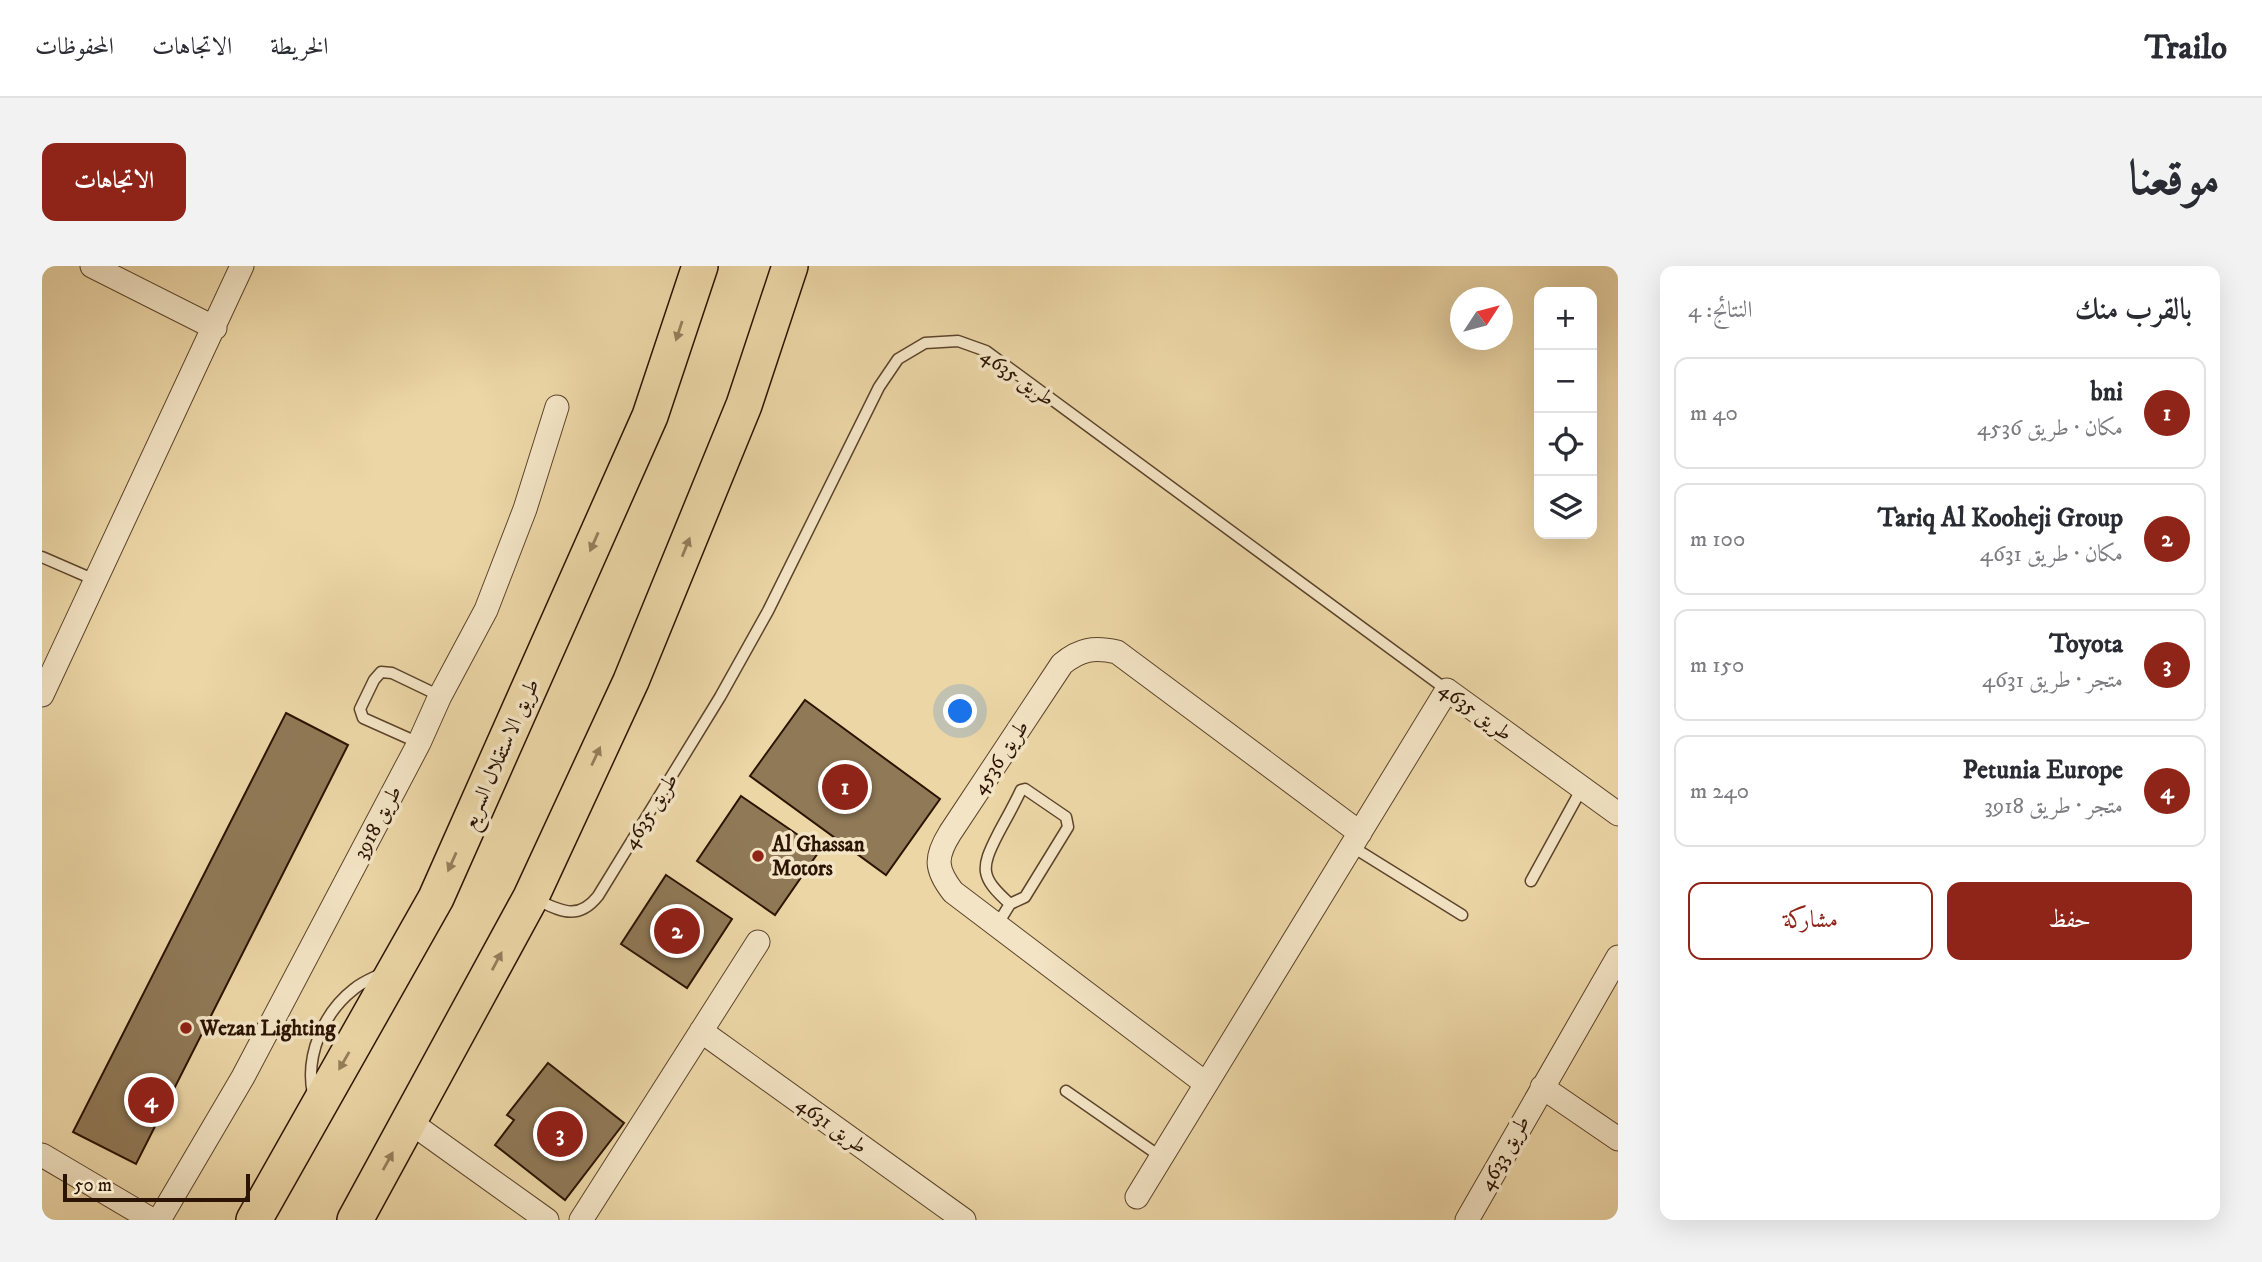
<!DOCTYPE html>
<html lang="ar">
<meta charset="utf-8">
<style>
:root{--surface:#fff;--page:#f2f2f3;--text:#2b2b33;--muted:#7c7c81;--line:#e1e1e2;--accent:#8f2418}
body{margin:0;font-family:"IM FELL DW Pica",Amiri,serif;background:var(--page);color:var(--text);direction:rtl}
.controls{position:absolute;right:21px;top:21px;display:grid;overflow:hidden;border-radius:14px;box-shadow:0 7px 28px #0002}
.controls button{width:63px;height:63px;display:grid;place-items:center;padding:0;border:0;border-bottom:2px solid var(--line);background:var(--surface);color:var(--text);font:35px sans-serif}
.compass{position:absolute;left:1408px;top:21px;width:63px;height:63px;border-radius:50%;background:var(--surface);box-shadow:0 7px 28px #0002;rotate:54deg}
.scale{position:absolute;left:21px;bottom:18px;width:187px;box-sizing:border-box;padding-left:7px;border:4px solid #2c1402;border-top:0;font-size:19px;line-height:24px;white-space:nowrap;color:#2c1402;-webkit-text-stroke:5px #f3e4c5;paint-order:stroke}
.you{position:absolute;left:919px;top:446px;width:24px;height:24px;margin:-18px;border:5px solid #fff;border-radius:50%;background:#1a73e8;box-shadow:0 0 0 10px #1a73e833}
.badge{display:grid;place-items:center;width:46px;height:46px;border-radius:50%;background:var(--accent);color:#fff;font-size:23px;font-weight:700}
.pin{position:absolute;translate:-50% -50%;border:4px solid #fff;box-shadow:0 2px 7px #0006}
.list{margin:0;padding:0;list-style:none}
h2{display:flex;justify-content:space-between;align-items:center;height:91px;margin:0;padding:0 28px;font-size:30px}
h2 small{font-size:23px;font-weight:400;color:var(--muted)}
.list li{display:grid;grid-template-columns:46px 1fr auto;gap:21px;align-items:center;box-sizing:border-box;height:112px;margin:0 14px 14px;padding:0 14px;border:2px solid var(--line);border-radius:14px}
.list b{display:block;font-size:26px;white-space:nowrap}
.list p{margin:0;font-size:23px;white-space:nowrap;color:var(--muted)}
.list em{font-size:23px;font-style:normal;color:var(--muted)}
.actions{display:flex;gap:14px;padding:21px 28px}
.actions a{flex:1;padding:16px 0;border:2px solid var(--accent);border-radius:14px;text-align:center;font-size:24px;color:var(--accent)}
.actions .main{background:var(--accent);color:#fff}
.icon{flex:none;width:38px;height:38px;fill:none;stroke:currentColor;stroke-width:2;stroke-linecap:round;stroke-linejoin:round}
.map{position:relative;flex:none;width:1576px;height:954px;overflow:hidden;direction:ltr;border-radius:14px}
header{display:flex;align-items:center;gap:42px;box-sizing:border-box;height:98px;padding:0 35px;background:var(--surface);border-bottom:2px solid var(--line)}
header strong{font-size:33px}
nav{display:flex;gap:38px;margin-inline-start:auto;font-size:24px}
.intro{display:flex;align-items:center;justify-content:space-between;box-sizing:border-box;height:168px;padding:0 42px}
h1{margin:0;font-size:49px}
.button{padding:18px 32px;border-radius:14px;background:var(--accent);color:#fff;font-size:24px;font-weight:700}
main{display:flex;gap:42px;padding:0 42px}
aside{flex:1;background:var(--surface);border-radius:14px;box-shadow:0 7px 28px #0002}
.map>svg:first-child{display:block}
.building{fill:#907957;stroke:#2c1402;stroke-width:2}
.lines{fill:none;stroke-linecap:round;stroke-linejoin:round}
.service-casing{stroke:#5c442b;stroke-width:13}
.minor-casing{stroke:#5c442b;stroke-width:25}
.primary-casing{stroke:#2c1402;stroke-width:38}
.service{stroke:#f3e4c5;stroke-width:10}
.minor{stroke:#f3e4c5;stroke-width:23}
.primary{stroke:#ecd6a6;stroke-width:35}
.oneway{fill:#967f5c}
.poi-dot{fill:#8f2418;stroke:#f3e4c5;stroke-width:2.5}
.labels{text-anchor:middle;stroke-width:7;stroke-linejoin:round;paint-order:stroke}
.street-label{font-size:21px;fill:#2c1402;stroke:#f3e4c5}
.poi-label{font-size:21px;font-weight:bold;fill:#2c1402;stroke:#f3e4c5;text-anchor:start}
</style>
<header>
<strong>Trailo</strong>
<nav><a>الخريطة</a><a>الاتجاهات</a><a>المحفوظات</a></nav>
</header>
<div class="intro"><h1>موقعنا</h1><a class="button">الاتجاهات</a></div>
<main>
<aside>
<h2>بالقرب منك<small>النتائج: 4</small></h2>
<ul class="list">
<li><span class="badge">1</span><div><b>bni</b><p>مكان · طريق 4536</p></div><em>40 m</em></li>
<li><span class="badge">2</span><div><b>Tariq Al Kooheji Group</b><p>مكان · طريق 4631</p></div><em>100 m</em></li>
<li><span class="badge">3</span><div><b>Toyota</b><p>متجر · طريق 4631</p></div><em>150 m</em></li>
<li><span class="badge">4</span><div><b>Petunia Europe</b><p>متجر · طريق 3918</p></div><em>240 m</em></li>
</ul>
<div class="actions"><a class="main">حفظ</a><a>مشاركة</a></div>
</aside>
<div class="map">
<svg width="1576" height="954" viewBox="0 0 1576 954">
<rect width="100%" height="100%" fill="#ecd6a6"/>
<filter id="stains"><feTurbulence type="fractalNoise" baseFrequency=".00286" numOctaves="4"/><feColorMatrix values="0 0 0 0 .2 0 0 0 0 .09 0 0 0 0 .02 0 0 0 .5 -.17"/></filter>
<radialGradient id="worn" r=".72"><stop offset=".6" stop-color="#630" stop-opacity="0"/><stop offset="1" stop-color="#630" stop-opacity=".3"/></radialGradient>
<path class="building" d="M763 434 898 533 844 609 708 510Z
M244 447 306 479 94 898 31 866Z
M699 530 778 584 733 649 655 595Z
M624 609 690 653 645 722 579 678Z
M506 797 582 857 523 934 453 879 472 854 465 849Z"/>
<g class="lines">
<defs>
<path id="service" d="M0 291 53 314
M377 477 321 452 318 443 332 414 339 406 350 407 398 430
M1309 580 1420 649
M1489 615 1540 522
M495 634C519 645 536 655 556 630L678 431 726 345 837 121 856 93 883 77 916 75 944 85 1405 424
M955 659 968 638 983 631 1026 561 1024 551 983 523 979 524C972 539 964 553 956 568 938 603 938 611 968 638
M1024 825 1119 891
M271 828C263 790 281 747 312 723 320 716 331 712 341 707"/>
<path id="minor" d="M50 0 173 62
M0 429 200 0
M659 765 922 954
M1163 817 911 626C893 603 893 591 908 567L1020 398C1038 383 1052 381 1075 386L1318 567
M1500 821 1576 873
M368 856 505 954
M0 889 110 954
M1095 931 1405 424 1576 548
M117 954 201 811 377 477 398 430 444 344 483 243 515 141
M539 954 716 676
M1425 954 1576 691"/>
<path id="primary" d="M212 954 394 632 608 150 658 0
M313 954 489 631 589 415 702 139 748 0"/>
</defs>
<use href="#service" class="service-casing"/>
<use href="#minor" class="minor-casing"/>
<use href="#primary" class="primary-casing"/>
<use href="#service" class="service"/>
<use href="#minor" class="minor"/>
<use href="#primary" class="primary"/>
</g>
<defs><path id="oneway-solid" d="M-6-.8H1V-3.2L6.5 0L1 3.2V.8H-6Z" transform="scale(1.75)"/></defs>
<g class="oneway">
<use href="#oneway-solid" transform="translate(637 65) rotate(108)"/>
<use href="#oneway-solid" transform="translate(552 276) rotate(114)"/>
<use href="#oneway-solid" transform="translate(644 281) rotate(-68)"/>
<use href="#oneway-solid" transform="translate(554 490) rotate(-65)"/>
<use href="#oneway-solid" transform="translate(410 596) rotate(114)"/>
<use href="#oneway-solid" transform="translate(455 695) rotate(-62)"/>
<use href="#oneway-solid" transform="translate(302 795) rotate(120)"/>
<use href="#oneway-solid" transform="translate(346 895) rotate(-61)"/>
</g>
<g class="poi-dot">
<circle cx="716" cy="590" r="7"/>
<circle cx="144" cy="762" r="7"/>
</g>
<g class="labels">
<g class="street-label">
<text transform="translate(976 111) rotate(35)" y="7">طريق 4635</text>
<text transform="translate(1434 445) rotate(36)" y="7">طريق 4635</text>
<text transform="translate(458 488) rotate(-66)" y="7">طريق الاستقلال السريع</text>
<text transform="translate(958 491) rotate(-56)" y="7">طريق 4536</text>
<text transform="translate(608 545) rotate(-58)" y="7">طريق 4635</text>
<text transform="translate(335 556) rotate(-62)" y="7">طريق 3918</text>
<text transform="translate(790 859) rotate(36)" y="7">طريق 4631</text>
<text transform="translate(1462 887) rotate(-61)" y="7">طريق 4633</text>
</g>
<g class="poi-label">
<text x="730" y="585">Al Ghassan<tspan x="730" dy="24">Motors</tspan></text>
<text x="158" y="769">Wezan Lighting</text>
</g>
</g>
<rect width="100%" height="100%" filter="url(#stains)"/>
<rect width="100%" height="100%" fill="url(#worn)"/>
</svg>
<div class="controls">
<button>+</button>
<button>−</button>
<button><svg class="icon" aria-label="locate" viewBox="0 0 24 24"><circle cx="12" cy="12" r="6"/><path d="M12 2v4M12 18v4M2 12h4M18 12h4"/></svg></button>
<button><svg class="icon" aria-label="layers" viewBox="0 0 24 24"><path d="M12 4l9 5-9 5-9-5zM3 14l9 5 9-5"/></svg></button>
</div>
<svg class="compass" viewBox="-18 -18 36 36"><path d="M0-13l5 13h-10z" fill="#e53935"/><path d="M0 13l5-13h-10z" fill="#7c7c81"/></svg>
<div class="scale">50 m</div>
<div class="you"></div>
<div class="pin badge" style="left:803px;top:521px">1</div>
<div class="pin badge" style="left:635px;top:665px">2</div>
<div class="pin badge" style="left:518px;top:868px">3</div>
<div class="pin badge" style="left:109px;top:834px">4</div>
</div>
</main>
